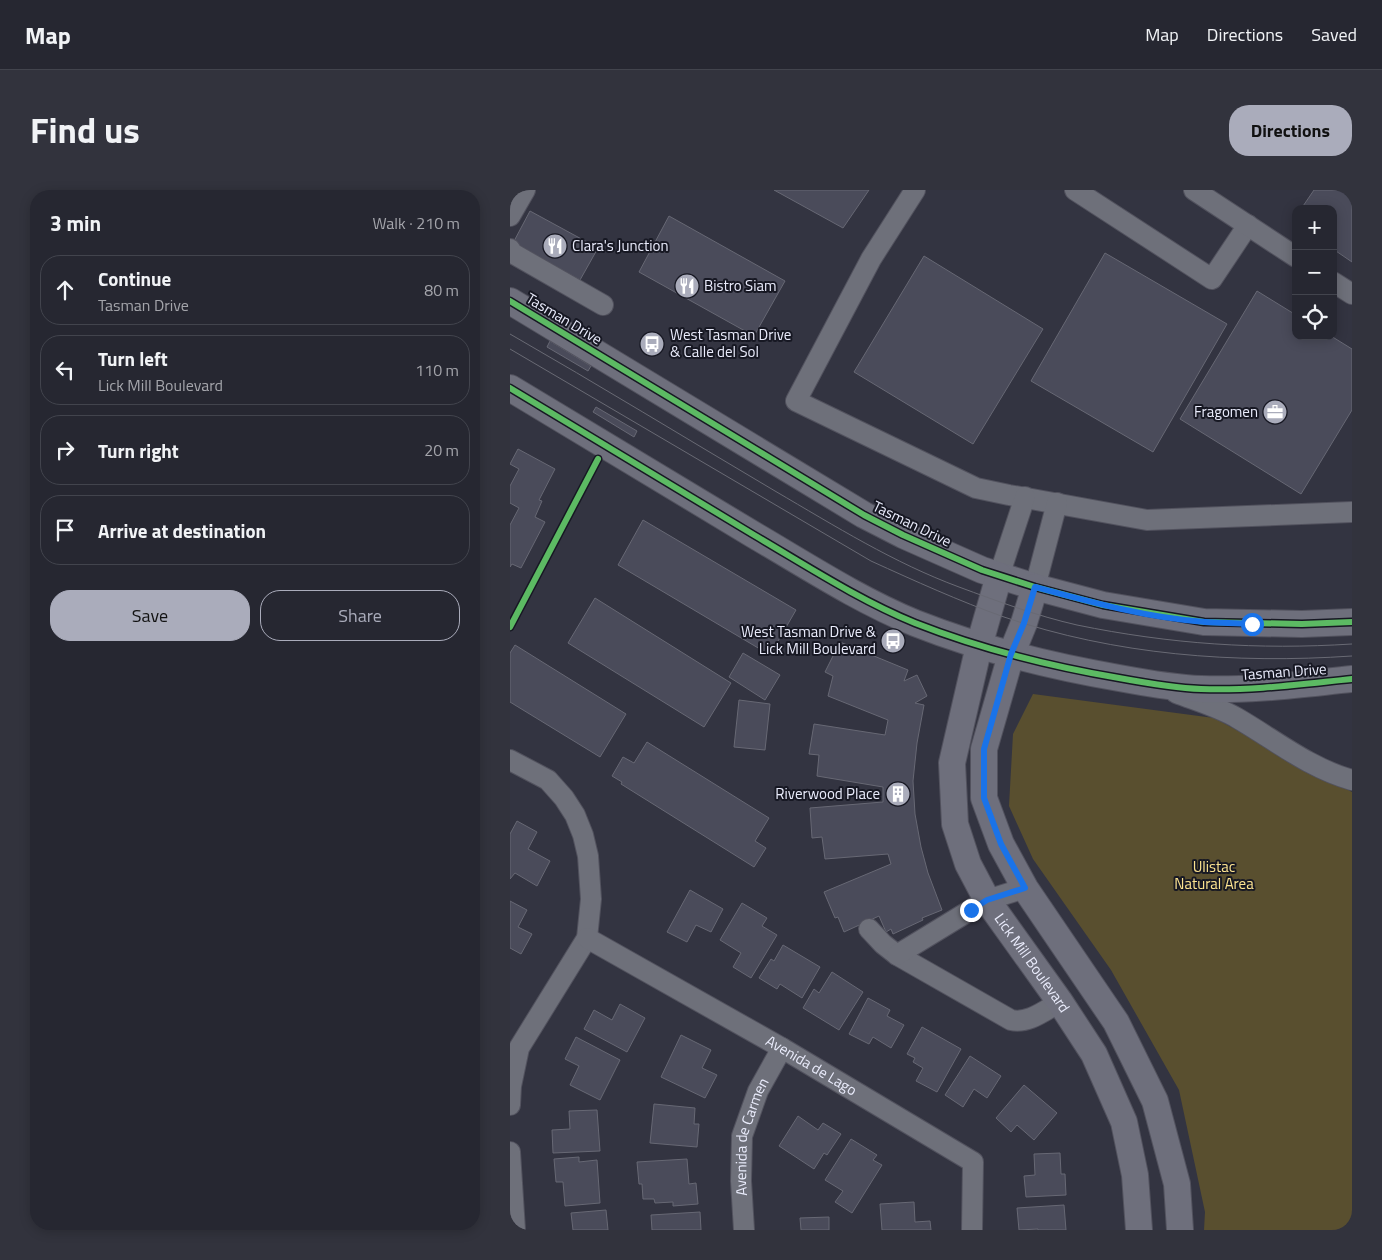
<!DOCTYPE html>
<meta charset="utf-8">
<style>
:root{--surface:#262731;--page:#32333d;--text:#f1f3f6;--muted:#a4a5ab;--line:#42444d;--accent:#aaacbb}
body{margin:0;font-family:"Titillium Web",sans-serif;background:var(--page);color:var(--text)}
.controls{position:absolute;right:15px;top:15px;display:grid;overflow:hidden;border-radius:10px;box-shadow:0 2px 12px #0003}
.controls button{width:45px;height:45px;display:grid;place-items:center;padding:0;border:0;border-bottom:1px solid var(--line);background:var(--surface);color:var(--text);font:25px sans-serif}
.stop{position:absolute;width:15px;height:15px;margin:-11px;border:4px solid #1a73e8;border-radius:50%;background:#fff}
.stop.end{background:#1a73e8;border-color:#fff;box-shadow:0 1px 5px #0008}
.list{margin:0;padding:0;list-style:none}
h2{display:flex;justify-content:space-between;align-items:center;height:65px;margin:0;padding:0 20px;font-size:21px}
h2 small{font-size:16px;font-weight:400;color:var(--muted)}
.list li{display:grid;grid-template-columns:32px 1fr auto;gap:15px;align-items:center;box-sizing:border-box;height:70px;margin:0 10px 10px;padding:0 10px;border:1px solid var(--line);border-radius:20px}
.list b{display:block;font-size:19px;white-space:nowrap}
.list p{margin:0;font-size:16px;white-space:nowrap;color:var(--muted)}
.list em{font-size:16px;font-style:normal;color:var(--muted)}
.actions{display:flex;gap:10px;padding:15px 20px}
.actions a{flex:1;padding:11px 0;border:1px solid var(--accent);border-radius:20px;text-align:center;font-size:18px;color:var(--accent)}
.actions .main{background:var(--accent);color:#111}
.icon{flex:none;width:28px;height:28px;fill:none;stroke:currentColor;stroke-width:2;stroke-linecap:round;stroke-linejoin:round}
.map{position:relative;flex:none;width:842px;height:1040px;overflow:hidden;border-radius:20px}
header{display:flex;align-items:center;gap:30px;box-sizing:border-box;height:70px;padding:0 25px;background:var(--surface);border-bottom:1px solid var(--line)}
header strong{font-size:24px}
nav{display:flex;gap:28px;margin-inline-start:auto;font-size:18px}
.intro{display:flex;align-items:center;justify-content:space-between;box-sizing:border-box;height:120px;padding:0 30px}
h1{margin:0;font-size:35px}
.button{padding:12px 22px;border-radius:20px;background:var(--accent);color:#111;font-size:18px;font-weight:700}
main{display:flex;gap:30px;padding:0 30px}
aside{flex:1;background:var(--surface);border-radius:20px;box-shadow:0 2px 12px #0003}
.map>svg:first-child{display:block}
.green{fill:#594f2f}
.building{fill:#4a4b5a;stroke:#676874}
.lines{fill:none;stroke-linecap:round;stroke-linejoin:round}
.minor-casing{stroke:#52525e;stroke-width:22}
.major-casing{stroke:#52525e;stroke-width:28}
.minor{stroke:#6e707a;stroke-width:20}
.major{stroke:#6e6f7c;stroke-width:26}
.tram{stroke:#696a74;stroke-width:1}
.cycleway-casing{stroke:#171823;stroke-width:9}
.cycleway{stroke:#5cba63;stroke-width:6}
.route{stroke:#1a73e8;stroke-width:6}
.labels{text-anchor:middle;stroke-width:4;stroke-linejoin:round;paint-order:stroke}
.poi-label{font-size:15px;fill:#eaecfc;stroke:#171823;text-anchor:start}
.street-label{font-size:15px;fill:#eaecfc;stroke:#171823}
.park-label{font-size:15px;fill:#fce390;stroke:#171823}
</style>
<header>
<strong>Map</strong>
<nav><a>Map</a><a>Directions</a><a>Saved</a></nav>
</header>
<div class="intro"><h1>Find us</h1><a class="button">Directions</a></div>
<main>
<aside>
<h2>3 min<small>Walk · 210 m</small></h2>
<ul class="list">
<li><svg class="icon" aria-label="ahead" viewBox="0 0 24 24"><path d="M12 20V5M6 11l6-6 6 6"/></svg><div><b>Continue</b><p>Tasman Drive</p></div><em>80 m</em></li>
<li><svg class="icon" aria-label="left" viewBox="0 0 24 24"><path d="M17 20v-9H6M10 6l-5 5 5 5"/></svg><div><b>Turn left</b><p>Lick Mill Boulevard</p></div><em>110 m</em></li>
<li><svg class="icon" aria-label="right" viewBox="0 0 24 24"><path d="M7 20v-9h11M14 6l5 5-5 5"/></svg><div><b>Turn right</b></div><em>20 m</em></li>
<li><svg class="icon" aria-label="arrive" viewBox="0 0 24 24"><path d="M6 21V4h12l-3 4 3 4H6"/></svg><div><b>Arrive at destination</b></div></li>
</ul>
<div class="actions"><a class="main">Save</a><a>Share</a></div>
</aside>
<div class="map">
<svg width="842" height="1040" viewBox="0 0 842 1040">
<rect width="100%" height="100%" fill="#333441"/>
<path class="green" d="M523 504 704 528 842 602V1040H694L695 1022 669 900 601 780 523 669 499 616 503 544Z"/>
<path class="building" d="M264 0H359L333 38Z
M804 0H842V72L823 59V19H791Z
M20 21 88 58 70 90 3 53Z
M159 26 275 91 244 146 129 82Z
M595 63 717 134 643 262 521 191Z
M414 66 533 139 463 254 344 182Z
M747 101 786 125V146H821L842 159V220L791 304 670 229Z
M40 151 81 176 78 181 37 157Z
M86 217 127 241 124 247 83 222Z
M8 259 45 279 29 310 32 311 25 327 35 332 11 378 2 374 0 377V335L9 318 0 313V296L9 279 0 274Z
M133 330 286 420 260 465 108 375Z
M85 408 221 493 194 537 58 453Z
M330 452 398 480 394 491 407 485 417 506 405 513 414 515 407 553 403 591 405 624 411 657 418 683 432 720 412 728 413 730 383 744 381 739 376 742 369 726 334 742 328 727 325 728 314 702 381 674 378 664 315 669 312 647 302 648 300 618 373 612V597L307 586 309 565 299 564 304 534 375 545 378 530 318 506 323 486 315 482Z
M5 455 116 524 90 567 0 512V463Z
M233 463 270 485 255 510 219 487Z
M229 510 260 514 255 560 224 557Z
M137 552 259 628 245 651 256 658 244 677 111 594 112 592 102 586 113 567 124 573Z
M7 631 27 642 18 659 40 671 27 696 5 683 0 689V644Z
M180 700 213 719 201 742 186 735 177 752 157 742Z
M0 711 17 720 8 737 22 744 11 764 0 758Z
M232 713 257 728 252 736 267 745 241 788 223 777 231 763 210 750Z
M273 755 310 777 292 808 270 794 267 799 249 788 261 769 264 771Z
M322 782 353 802 329 840 293 818 304 799 309 803Z
M358 808 380 820 377 826 394 835 381 858 363 847 359 854 339 844Z
M110 814 135 828 117 862 74 839 84 820 102 830Z
M412 837 451 859 427 902 406 891 413 878 403 872 405 868 397 864Z
M171 845 201 860 192 878 207 885 195 908 151 887Z
M66 847 110 870 90 910 60 895 69 876 55 869Z
M460 866 491 886 477 908 464 899 453 917 435 905Z
M514 895 547 923 524 950 507 935 501 942 486 928Z
M144 914 185 918 184 934H189L187 957 140 953Z
M87 920 90 961 43 963 42 940 60 939 59 921Z
M288 926 308 940 313 933 331 944 317 965 314 963 304 979 269 956Z
M341 949 367 965 363 970 372 975 342 1023 325 1012 333 1001 315 990Z
M550 963 551 984H555L556 1005 516 1007 514 986 525 985 524 964Z
M69 967V972L87 970 90 1013 55 1016 53 992H46L44 969Z
M177 969 179 994 186 993 188 1014 163 1016V1012L145 1013 144 1009H133L132 994H129L127 972Z
M404 1012 405 1032 420 1031 421 1040H372L370 1014Z
M554 1015 556 1040H528V1039L509 1040 507 1018Z
M96 1020 98 1040H63L61 1023Z
M190 1022 191 1040H142L141 1025Z
M319 1027V1040H291L290 1028Z"/>
<g class="lines">
<defs>
<g id="minor">
<path d="M405 0 361 69 286 211 466 298 499 305 637 330 842 322"/>
<path d="M565 0 702 89 738 35"/>
<path d="M684 0 786 67"/>
<path d="M0 26 15 0"/>
<path d="M0 59 2 63 93 115"/>
<path d="M823 92 842 104"/>
<path d="M489 386 515 307"/>
<path d="M525 397 547 313"/>
<path d="M666 503C687 511 708 517 727 528 765 550 799 578 842 590"/>
<path d="M0 570 38 590 54 608 65 625 73 645 78 666 81 709 77 748 9 858 1 896 0 915"/>
<path d="M359 739 373 754 387 765 501 830C519 834 535 820 550 812"/>
<path id="s1" d="M77 748 272 858 463 972 462 1040"/>
<path d="M387 765 477 710 515 698"/>
<path d="M0 962 5 1040"/>
<path id="s2" d="M234 1040 231 991 232 946 248 901 272 858"/>
</g>
<g id="major">
<path d="M0 111 354 325 393 345 472 380 525 397 593 415 694 432 792 434 842 432"/>
<path d="M0 198C81 247 162 296 244 345 297 376 349 410 405 433 471 459 539 476 609 488 636 493 663 498 691 499 741 501 792 494 842 489"/>
<path id="s3" d="M489 386 469 456 442 573 445 634 458 674 477 710 550 812 584 864 614 932 625 985 629 1040"/>
<path d="M525 397 514 433 501 465 474 559V608L491 654 515 698 606 832 645 911 667 994 670 1040"/>
</g>
</defs>
<use href="#minor" class="minor-casing"/>
<use href="#major" class="major-casing"/>
<use href="#minor" class="minor"/>
<use href="#major" class="major"/>
<path class="tram" d="M0 144C89 195 177 249 265 301 325 336 384 373 449 397 487 411 527 426 567 435 660 454 748 460 842 454
M0 159 361 371C405 391 449 411 494 427 605 465 725 474 842 466"/>
<defs>
<path id="cycleway" d="M0 111 354 325 393 345 472 380 525 397 593 415 694 432 792 434 842 432
M0 198C81 247 162 296 244 345 297 376 349 410 405 433 471 459 539 476 609 488 636 493 663 498 691 499 741 501 792 494 842 489
M0 437 88 269"/>
</defs>
<use href="#cycleway" class="cycleway-casing"/>
<use href="#cycleway" class="cycleway"/>
</g>
<g class="lines">
<path class="route" d="M461 720 477 710 515 698 491 654 474 608V559L501 464 514 433 525 397C580 412 638 428 695 432 711 433 727 433 742 434"/>
</g>
<defs>
<symbol id="restaurant-disc" viewBox="-11 -11 22 22"><circle r="9.5" fill="#aaacbb" stroke="#171823"/><path d="M-5-6h1v4h1v-4h1v4h1v-4h1v5L-1.5 .5V6h-2V.5L-5-1ZM5-6V6H3V1.5H1.5Q1.5-4 5-6Z" fill="#fff"/></symbol>
<symbol id="bus-disc" viewBox="-11 -11 22 22"><circle r="9.5" fill="#aaacbb" stroke="#171823"/><path d="M-5-6H5V4H4V6H2V4H-2V6H-4V4H-5ZM-3.5-4V0h7V-4ZM-3.5 1.2v1.5H-2V1.2ZM2 1.2v1.5H3.5V1.2Z" fill="#fff"/></symbol>
<symbol id="office-disc" viewBox="-11 -11 22 22"><circle r="9.5" fill="#aaacbb" stroke="#171823"/><path d="M-6-3h4V-5.5h4V-3h4V5H-6ZM-1-4.5V-3h2v-1.5ZM-6 0V1H6V0Z" fill="#fff"/></symbol>
<symbol id="building-disc" viewBox="-11 -11 22 22"><circle r="9.5" fill="#aaacbb" stroke="#171823"/><path d="M-4-6H4V6H1V3H-1V6H-4ZM-2.5-4.3h1.7v1.8h-1.7ZM.8-4.3h1.7v1.8H.8ZM-2.5-1h1.7V.8h-1.7ZM.8-1h1.7V.8H.8Z" fill="#fff"/></symbol>
</defs>
<g fill-rule="evenodd">
<use href="#restaurant-disc" x="31" y="42" width="28" height="28"/>
<use href="#restaurant-disc" x="163" y="82" width="28" height="28"/>
<use href="#bus-disc" x="128" y="140" width="28" height="28"/>
<use href="#office-disc" x="751" y="208" width="28" height="28"/>
<use href="#bus-disc" x="369" y="437" width="28" height="28"/>
<use href="#building-disc" x="374" y="590" width="28" height="28"/>
</g>
<g class="labels">
<g class="poi-label">
<text x="62" y="61">Clara's Junction</text>
<text x="194" y="101">Bistro Siam</text>
<text x="160" y="150">West Tasman Drive<tspan x="160" dy="17">&amp; Calle del Sol</tspan></text>
<text x="748" y="227" text-anchor="end">Fragomen</text>
<text x="366" y="447" text-anchor="end">West Tasman Drive &amp;<tspan x="366" dy="17">Lick Mill Boulevard</tspan></text>
<text x="370" y="609" text-anchor="end">Riverwood Place</text>
</g>
<g class="street-label">
<text transform="translate(54 129) rotate(31)" y="5">Tasman Drive</text>
<text transform="translate(402 334) rotate(26)" y="5">Tasman Drive</text>
<text transform="translate(774 482) rotate(-4)" y="5">Tasman Drive</text>
<text dy="5" stroke="none"><textPath href="#s3" startOffset="414">Lick Mill Boulevard</textPath></text>
<text dy="5" stroke="none"><textPath href="#s1" startOffset="258">Avenida de Lago</textPath></text>
<text dy="5" stroke="none"><textPath href="#s2" startOffset="95">Avenida de Carmen</textPath></text>
</g>
<g class="park-label">
<text x="704" y="682">Ulistac<tspan x="704" dy="17">Natural Area</tspan></text>
</g>
</g>
</svg>
<div class="controls">
<button>+</button>
<button>−</button>
<button><svg class="icon" aria-label="locate" viewBox="0 0 24 24"><circle cx="12" cy="12" r="6"/><path d="M12 2v4M12 18v4M2 12h4M18 12h4"/></svg></button>
</div>
<div class="stop" style="left:742px;top:434px"></div>
<div class="stop end" style="left:461px;top:720px"></div>
</div>
</main>
